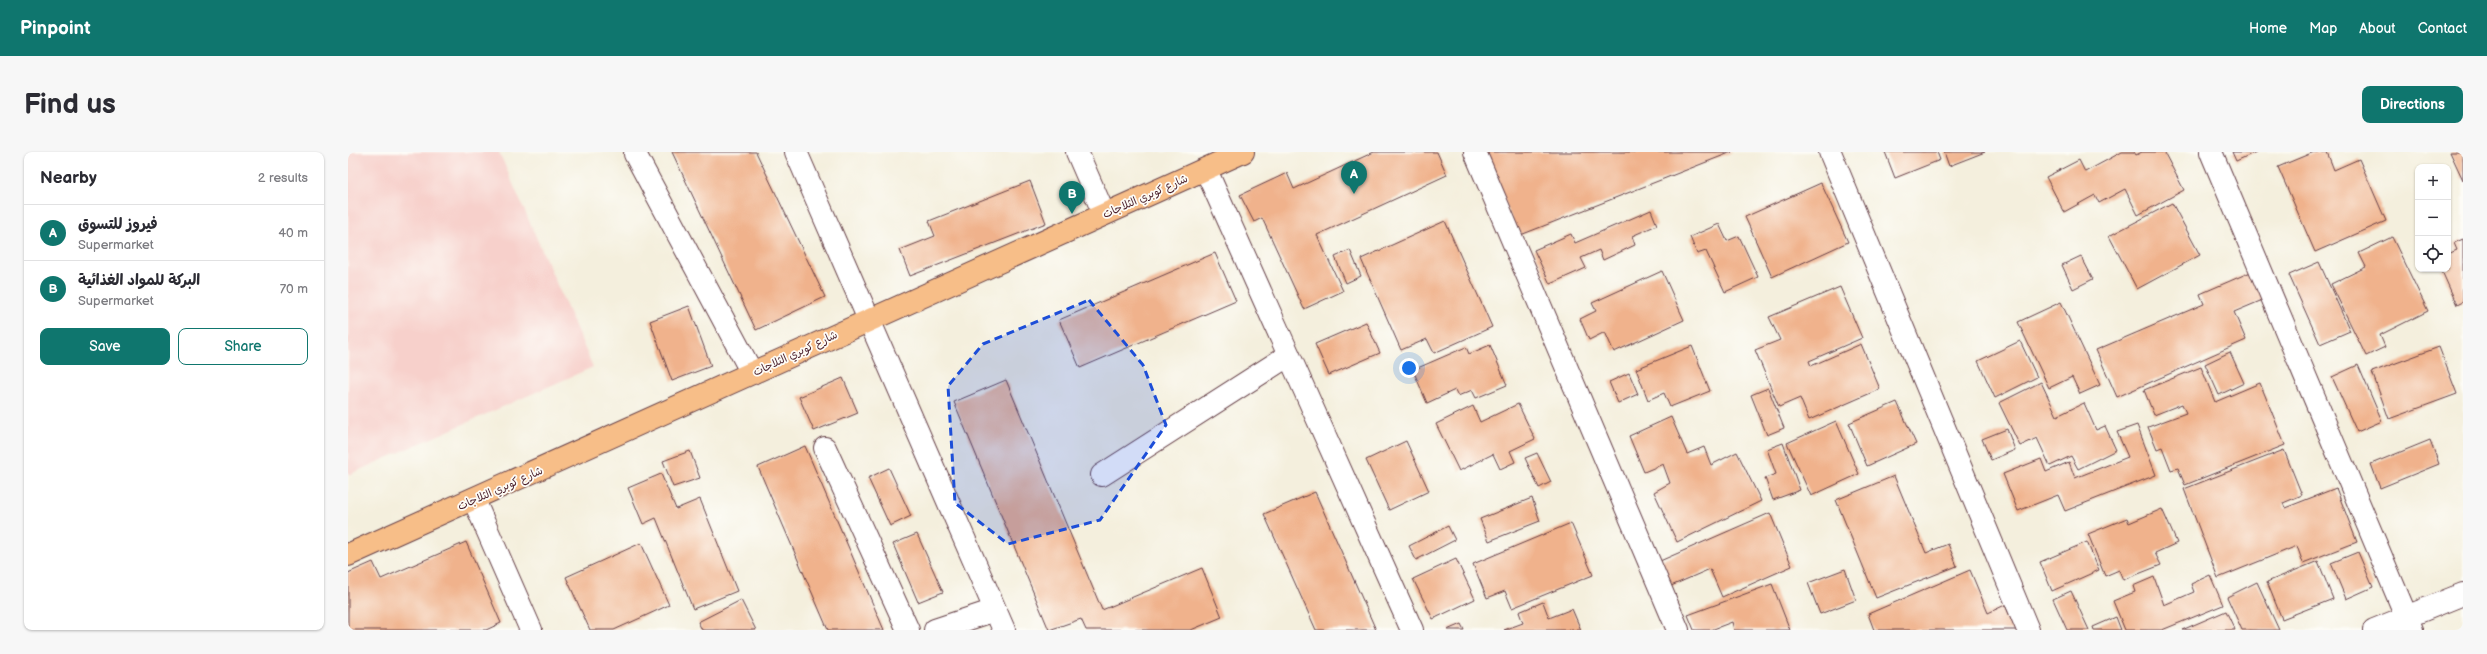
<!DOCTYPE html>
<meta charset="utf-8">
<style>
:root{--surface:#fff;--page:#f7f7f7;--text:#2b2b33;--muted:#7c7c81;--line:#e1e1e2;--accent:#0f766e}
body{margin:0;font-family:"Balsamiq Sans","Playpen Sans Arabic",sans-serif;background:var(--page);color:var(--text)}
.controls{position:absolute;right:12px;top:12px;display:grid;overflow:hidden;border-radius:8px;box-shadow:0 1px 3px #0004}
.controls button{width:36px;height:36px;display:grid;place-items:center;padding:0;border:0;border-bottom:1px solid var(--line);background:var(--surface);color:var(--text);font:20px sans-serif}
.you{position:absolute;left:1061px;top:216px;width:14px;height:14px;margin:-10px;border:3px solid #fff;border-radius:50%;background:#1a73e8;box-shadow:0 0 0 6px #1a73e833}
.badge{display:grid;place-items:center;width:26px;height:26px;border-radius:50%;background:var(--accent);color:#fff;font-size:13px;font-weight:700}
.pin{position:absolute;translate:-50% -33px;filter:drop-shadow(0 1px 2px #0008)}
.pin::after{content:'';position:absolute;top:21px;width:14px;height:12px;background:inherit;clip-path:polygon(0 0,100% 0,50% 100%)}
.list{margin:0;padding:0;list-style:none}
h2{display:flex;justify-content:space-between;align-items:center;height:52px;margin:0;padding:0 16px;font-size:17px}
h2 small{font-size:13px;font-weight:400;color:var(--muted)}
.list li{display:grid;grid-template-columns:26px 1fr auto;gap:12px;align-items:center;box-sizing:border-box;height:56px;padding:0 16px;border-top:1px solid var(--line)}
.list b{display:block;font-size:15px;white-space:nowrap}
.list p{margin:0;font-size:13px;white-space:nowrap;color:var(--muted)}
.list em{font-size:13px;font-style:normal;color:var(--muted)}
.actions{display:flex;gap:8px;padding:12px 16px}
.actions a{flex:1;padding:9px 0;border:1px solid var(--accent);border-radius:8px;text-align:center;font-size:14px;color:var(--accent)}
.actions .main{background:var(--accent);color:#fff}
.icon{flex:none;width:22px;height:22px;fill:none;stroke:currentColor;stroke-width:2;stroke-linecap:round;stroke-linejoin:round}
.map{position:relative;flex:none;width:2115px;height:478px;overflow:hidden;border-radius:8px}
header{display:flex;align-items:center;gap:24px;box-sizing:border-box;height:56px;padding:0 20px;background:var(--accent);color:#fff}
header strong{font-size:19px}
nav{display:flex;gap:22px;margin-inline-start:auto;font-size:14px}
.intro{display:flex;align-items:center;justify-content:space-between;box-sizing:border-box;height:96px;padding:0 24px}
h1{margin:0;font-size:28px}
.button{padding:10px 18px;border-radius:8px;background:var(--accent);color:#fff;font-size:14px;font-weight:700}
main{display:flex;gap:24px;padding:0 24px}
aside{flex:1;background:var(--surface);border-radius:8px;box-shadow:0 1px 3px #0004}
.map>svg:first-child{display:block}
.built{fill:#f7d0cb}
.building{fill:#f0b28c}
.lines{fill:none;stroke-linecap:round;stroke-linejoin:round}
.minor-casing{stroke:#643e46;stroke-width:24}
.major-casing{stroke:#643e46;stroke-width:24}
.minor{stroke:#fff;stroke-width:22}
.major{stroke:#f7be88;stroke-width:22}
.marked{fill:#1d4ed8;fill-opacity:0.2;stroke:#1d4ed8;stroke-width:3;stroke-dasharray:8 5;stroke-linejoin:round}
.labels{text-anchor:middle;stroke-width:3.5;stroke-linejoin:round;paint-order:stroke}
.street-label{font-size:11px;fill:#4a1f2b;stroke:#fdfcf7}
</style>
<header>
<strong>Pinpoint</strong>
<nav><a>Home</a><a>Map</a><a>About</a><a>Contact</a></nav>
</header>
<div class="intro"><h1>Find us</h1><a class="button">Directions</a></div>
<main>
<aside>
<h2>Nearby<small>2 results</small></h2>
<ul class="list">
<li><span class="badge">A</span><div><b>فيروز للتسوق</b><p>Supermarket</p></div><em>40 m</em></li>
<li><span class="badge">B</span><div><b>البركة للمواد الغذائية</b><p>Supermarket</p></div><em>70 m</em></li>
</ul>
<div class="actions"><a class="main">Save</a><a>Share</a></div>
</aside>
<div class="map">
<svg width="2115" height="478" viewBox="0 0 2115 478">
<rect width="100%" height="100%" fill="#fdfcf7"/>
<filter id="ink" filterUnits="userSpaceOnUse"><feTurbulence type="fractalNoise" baseFrequency=".025" numOctaves="2"/><feDisplacementMap in="SourceGraphic" scale="8" xChannelSelector="R" yChannelSelector="G"/><feConvolveMatrix kernelMatrix="1 2 1 2 8 2 1 2 1" color-interpolation-filters="sRGB"/></filter>
<filter id="wash" filterUnits="userSpaceOnUse"><feTurbulence type="fractalNoise" baseFrequency=".012" numOctaves="4" result="noise"/><feDisplacementMap in="SourceGraphic" scale="16" xChannelSelector="R" yChannelSelector="G"/><feGaussianBlur stdDeviation="0.9" result="paint"/><feColorMatrix in="noise" values="0 0 0 0 0 0 0 0 0 0 0 0 0 0 0 0 0 1.4 0 .05"/><feComposite in="paint" operator="in"/></filter>
<g filter="url(#wash)">
<rect width="100%" height="100%" fill="#f4efdd"/>
<path class="built" d="M0 0H151L245 215 0 323Z"/>
<g id="blocks">
<path class="building" d="M324 0H408L477 145 408 178Z
M1026 0H1089L1099 23 969 83 995 139 956 157 914 66 906 70 892 43 939 21 946 37Z
M1138 0H1384L1170 84Z
M1537 0H1589L1592 8 1547 26Z
M1596 0H1637L1601 14Z
M1774 0H1786L1788 3 1794 0H1816L1836 38 1790 63 1777 37 1751 51 1747 43 1716 60 1698 25 1731 8 1737 20Z
M1884 0H1908L1888 9Z
M1966 0H1979L1986 18 2011 7 2038 69 1967 100 1930 15Z
M2102 0H2115V28Z
M682 29 698 71 562 124 552 98 587 84 581 69Z
M1473 31 1500 90 1424 125 1397 65Z
M1824 51 1852 103 1789 137 1761 84Z
M1303 58 1309 73 1284 84 1287 93 1255 108 1251 98 1233 106 1238 116 1202 132 1186 98 1223 82 1227 91Z
M1097 69 1144 175 1086 201 1079 187 1053 198 1013 107Z
M1371 72 1379 89 1391 84 1410 125 1377 140 1358 99 1349 102 1342 85Z
M2044 85 2080 159 2032 183 2037 195 2018 204 1983 132 2018 115 2011 101Z
M2115 87V150L2109 153 2093 117H2100V102L2109 98 2106 91Z
M1002 98 1013 124 998 131 987 105Z
M867 101 888 149 732 216 711 168Z
M1733 104 1745 127 1725 137 1714 113Z
M1971 110 2002 179 1972 192 1941 123Z
M1314 119 1336 168 1266 200 1257 180 1241 188 1232 167 1248 159 1244 151Z
M1905 119 1917 147 1886 160 1898 188 1769 245 1748 198 1856 152 1852 142Z
M1492 135 1514 186 1461 209 1463 214 1513 192 1532 237 1461 268 1452 246 1431 255 1407 198 1432 188 1421 165Z
M1713 150 1752 233 1732 242 1724 225 1701 236 1670 170Z
M341 154 363 214 324 229 302 169Z
M1018 170 1032 201 981 223 967 192Z
M1672 189 1689 225 1647 246 1630 209Z
M1142 193 1159 233 1128 246 1124 238 1110 244 1107 238 1079 251 1065 218 1118 195 1121 202Z
M1344 194 1362 239 1322 255 1316 241 1300 248 1288 217Z
M2091 195 2109 242 2041 267 2024 220Z
M1882 200 1896 231 1871 243 1857 212Z
M2010 213 2034 269 2009 280 1984 225Z
M1853 215 1867 250 1912 231 1937 293 1837 333 1830 316 1823 318 1814 295 1809 297 1800 275 1838 261 1834 252 1806 263 1796 238Z
M1281 221 1290 242 1270 251 1261 230Z
M495 226 510 261 466 279 451 245Z
M658 228 754 458 854 416 874 465 843 478H738L733 467 701 478 606 250Z
M1693 230 1709 264 1736 251 1748 278 1757 274 1768 298 1730 317 1723 304 1702 314 1689 286 1672 294 1651 251Z
M1420 236 1436 276 1419 283 1403 243Z
M1549 250 1568 292 1519 314 1501 271Z
M1170 252 1187 287 1162 299 1167 310 1152 317 1145 302 1111 319 1088 272 1125 254 1132 270Z
M1323 265 1339 302 1356 295 1363 313 1389 300 1413 349 1329 390 1306 340 1322 331 1315 312 1296 320 1281 284Z
M1488 269 1511 322 1463 344 1439 291Z
M1789 273 1808 323 1717 359 1710 343 1670 359 1655 322 1693 307 1698 320 1721 310 1727 326 1780 305 1769 280Z
M1659 277 1667 298 1643 308 1634 287Z
M2082 288 2091 312 2032 336 2023 312Z
M1058 289 1081 339 1041 358 1018 308Z
M1435 291 1452 338 1425 348 1417 326 1428 322 1419 297Z
M457 294 536 478H480L410 315Z
M1936 298 1954 343 1935 351 1937 356 1988 336 2009 390 1955 411 1949 394 1870 426 1836 337Z
M342 299 352 326 325 335 315 309Z
M1189 301 1203 330 1191 336 1177 306Z
M541 316 563 364 542 374 520 326Z
M313 322 328 357 352 347 389 439 345 457 308 366 295 372 280 336Z
M1546 324 1578 401 1600 392 1609 414 1528 446 1488 348Z
M967 340 1028 478H968L916 362Z
M1184 346 1192 369 1141 389 1132 367Z
M1814 357 1829 391 1807 401 1813 413 1775 428 1771 418 1757 424 1740 382 1779 366 1781 371Z
M1422 361 1444 414 1374 445 1362 417 1323 434 1312 409Z
M1223 371 1245 423 1164 456 1157 439 1139 446 1125 412Z
M1100 374 1107 388 1068 408 1061 394Z
M569 382 595 440 570 450 545 392Z
M118 390 153 471 138 478H0V421L25 410 33 427Z
M1739 390 1751 418 1704 439 1692 410Z
M293 391 321 453 266 478H242L218 425Z
M2010 400 2025 435 1998 447 1983 411Z
M1108 407 1127 447 1085 467 1065 427Z
M1970 409 1985 447 1934 467 1919 430Z
M1497 417 1508 448 1472 462 1460 431Z
M1622 418 1640 461 1657 453 1668 478H1526L1520 462Z
M1862 423 1875 453 1814 478H1777L1765 449 1787 440 1785 434 1806 425 1816 453 1846 440 1843 432Z
M1909 430 1931 478H1894L1879 445Z
M1424 432 1442 478H1386L1384 470 1363 478H1346L1340 463Z
M1723 439 1741 478H1719L1705 447Z
M393 448 408 478H354L350 470Z
M1195 450 1201 466 1224 457 1233 478H1156L1175 471 1171 460Z
M1878 459 1887 478H1834Z
M1768 465 1773 478H1746L1745 475Z
M1113 472 1116 478H1099Z"/>
</g>
</g>
<g filter="url(#ink)">
<use href="#blocks" fill-opacity="0" stroke="#643e46" stroke-width="1"/>
<g class="lines">
<defs>
<path id="minor" d="M448 0 656 478
M729 0 756 62
M1127 0 1330 478
M1482 0 1680 478
M1863 0 2064 478
M287 2 404 221
M858 18 1064 478
M477 296 560 478
M754 323 941 203
M126 348 183 478
M587 478 647 458
M2026 478 2115 442"/>
<path id="major" d="M0 403 895 0"/>
</defs>
<use href="#minor" class="minor-casing"/>
<use href="#major" class="major-casing"/>
<use href="#minor" class="minor"/>
<use href="#major" class="major"/>
</g>
</g>
<path class="marked" d="M741 148 795 213 818 273 752 368 660 392 607 351 600 234 635 192Z"/>
<g class="labels">
<g class="street-label">
<text transform="translate(797 44) rotate(-24)" y="4">شارع كوبري الثلاجات</text>
<text transform="translate(447 201) rotate(-25)" y="4">شارع كوبري الثلاجات</text>
<text transform="translate(152 336) rotate(-24)" y="4">شارع كوبري الثلاجات</text>
</g>
</g>
</svg>
<div class="controls">
<button>+</button>
<button>−</button>
<button><svg class="icon" aria-label="locate" viewBox="0 0 24 24"><circle cx="12" cy="12" r="6"/><path d="M12 2v4M12 18v4M2 12h4M18 12h4"/></svg></button>
</div>
<div class="you"></div>
<div class="pin badge" style="left:1006px;top:42px">A</div>
<div class="pin badge" style="left:724px;top:62px">B</div>
</div>
</main>
